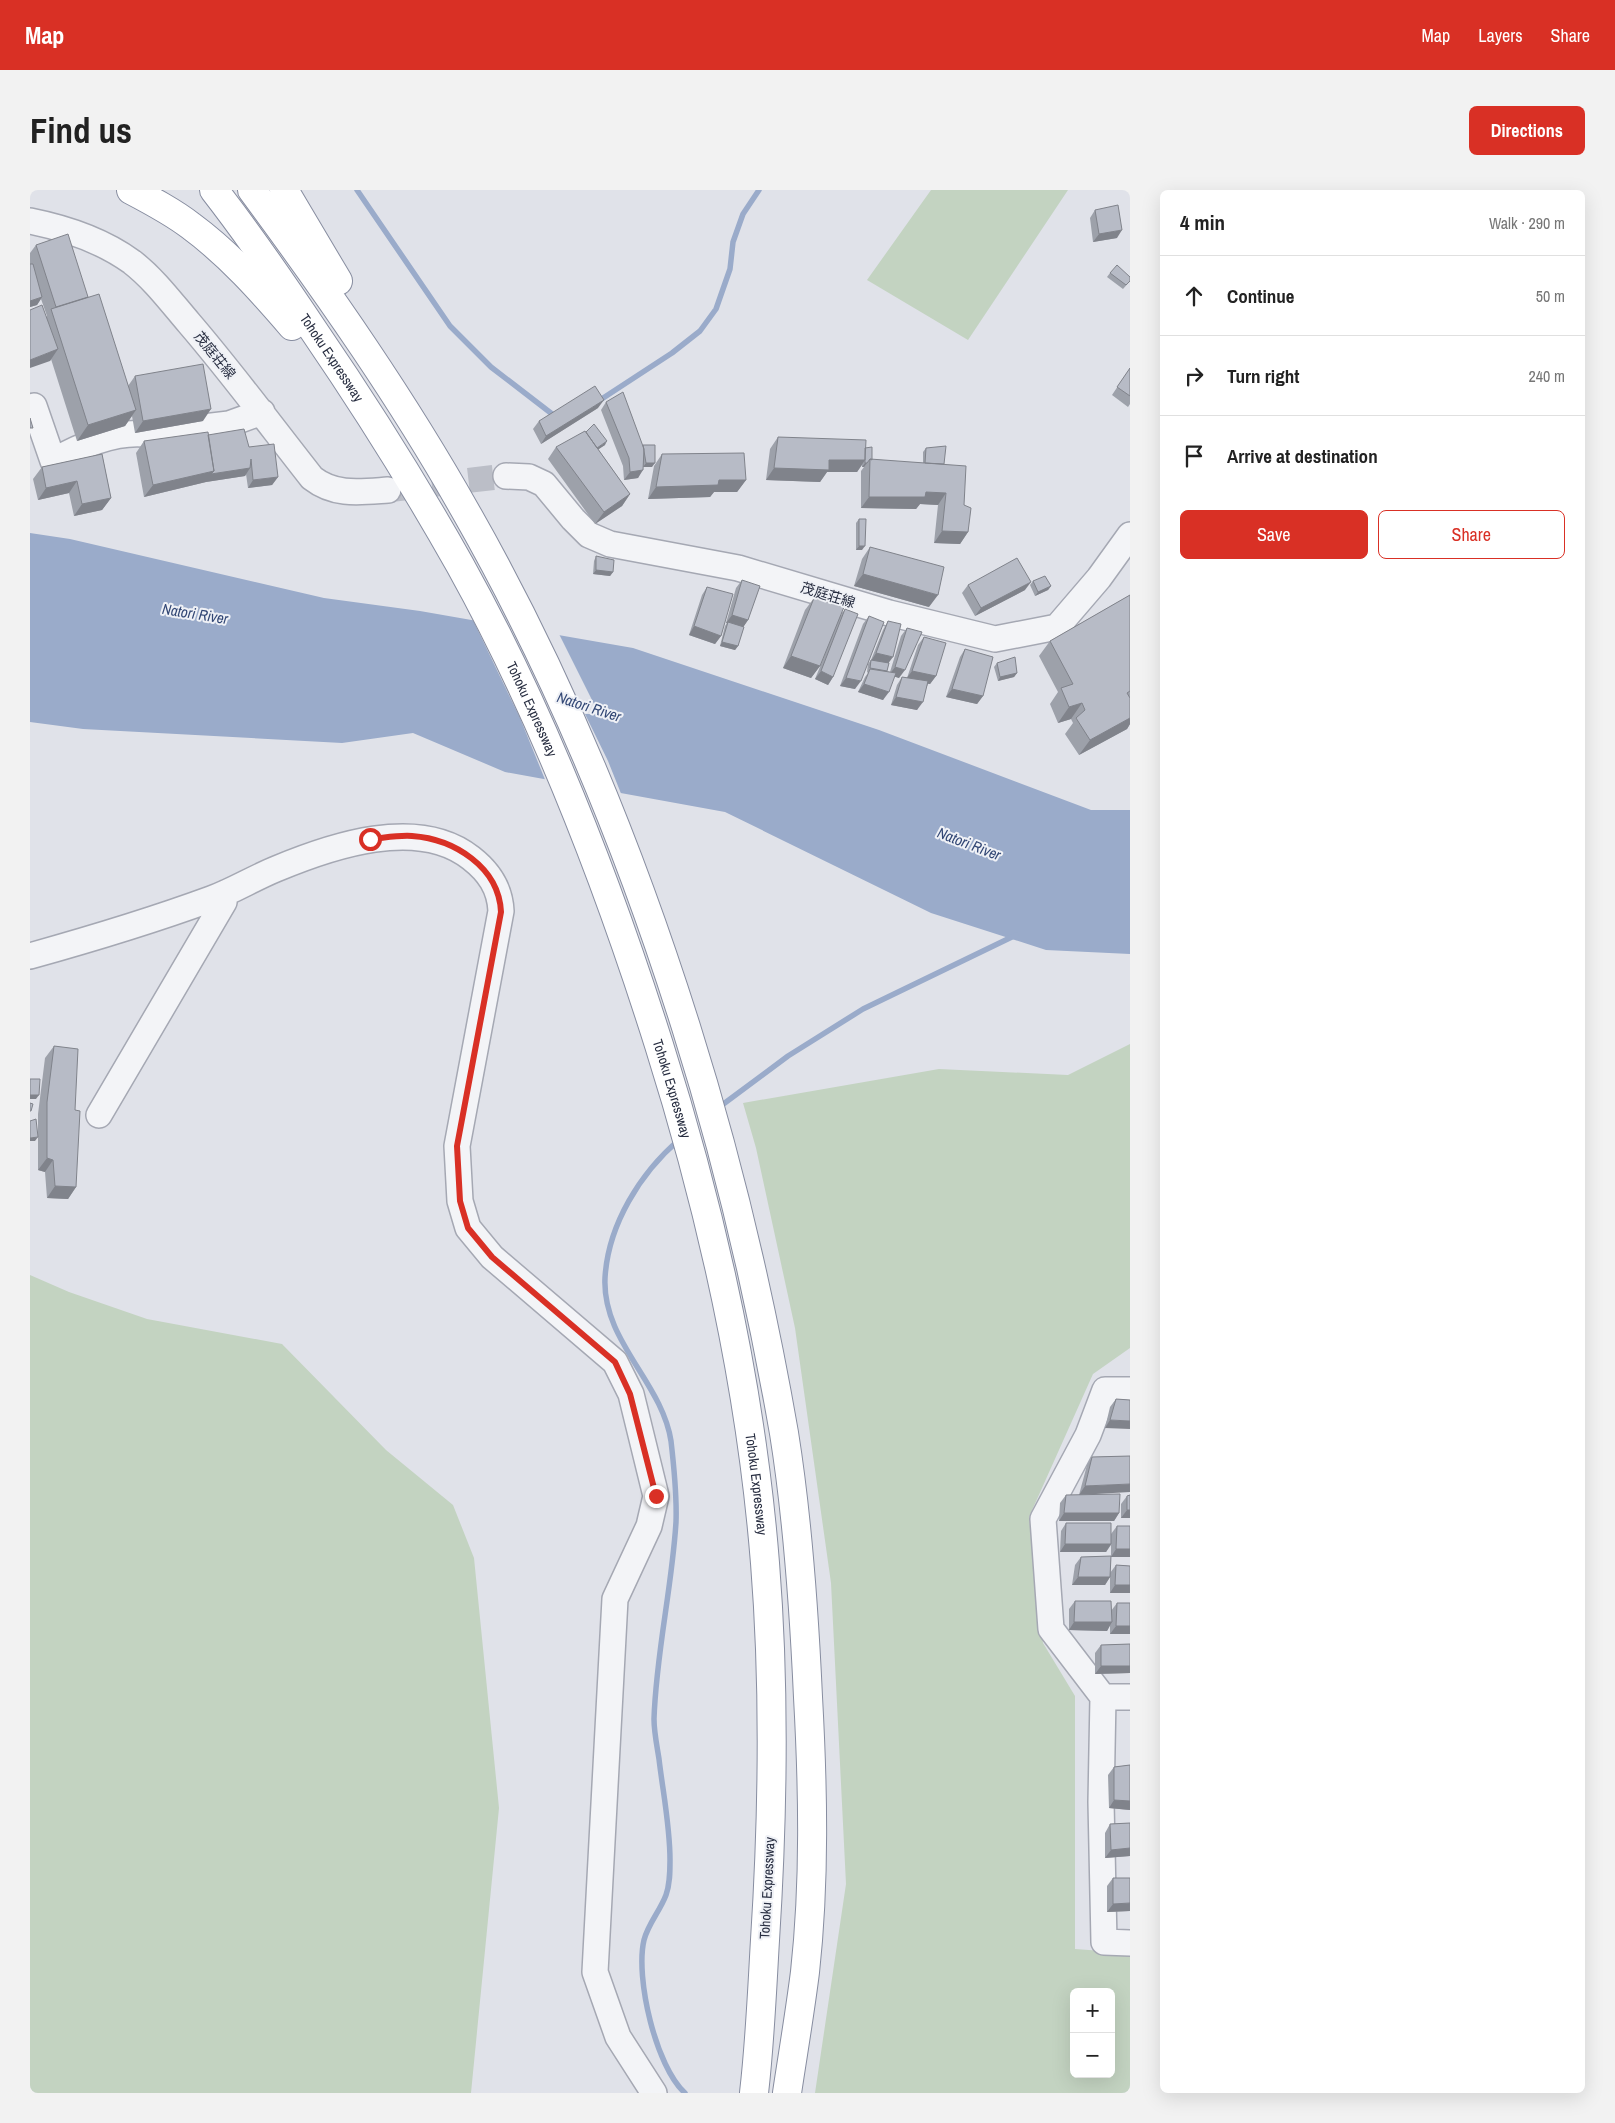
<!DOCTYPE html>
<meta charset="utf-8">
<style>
:root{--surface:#fff;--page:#f2f2f2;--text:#222;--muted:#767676;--line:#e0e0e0;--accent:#d93025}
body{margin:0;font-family:"Archivo Narrow","Noto Sans JP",sans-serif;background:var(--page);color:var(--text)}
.controls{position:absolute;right:15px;bottom:15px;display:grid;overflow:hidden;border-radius:8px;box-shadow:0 5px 20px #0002}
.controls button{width:45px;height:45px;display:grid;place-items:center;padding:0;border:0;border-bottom:1px solid var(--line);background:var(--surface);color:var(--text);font:25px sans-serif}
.stop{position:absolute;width:15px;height:15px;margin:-11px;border:4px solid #d93025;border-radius:50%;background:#fff}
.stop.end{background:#d93025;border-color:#fff;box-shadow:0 1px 5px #0008}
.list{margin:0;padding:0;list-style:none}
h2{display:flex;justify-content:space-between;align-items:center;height:65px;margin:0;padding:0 20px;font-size:21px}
h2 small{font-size:16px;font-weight:400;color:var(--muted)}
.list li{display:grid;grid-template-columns:32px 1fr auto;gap:15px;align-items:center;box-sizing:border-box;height:80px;padding:0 20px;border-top:1px solid var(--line)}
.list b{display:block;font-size:19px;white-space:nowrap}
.list em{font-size:16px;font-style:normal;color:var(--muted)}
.actions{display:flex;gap:10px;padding:15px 20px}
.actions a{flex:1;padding:11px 0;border:1px solid var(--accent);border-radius:8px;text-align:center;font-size:18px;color:var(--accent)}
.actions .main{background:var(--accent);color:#fff}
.icon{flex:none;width:28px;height:28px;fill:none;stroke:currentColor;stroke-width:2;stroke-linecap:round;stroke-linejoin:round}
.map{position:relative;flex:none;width:1100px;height:1903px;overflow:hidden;border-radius:8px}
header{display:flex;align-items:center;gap:30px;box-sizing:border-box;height:70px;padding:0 25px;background:var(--accent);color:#fff}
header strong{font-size:24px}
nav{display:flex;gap:28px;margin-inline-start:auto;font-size:18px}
.intro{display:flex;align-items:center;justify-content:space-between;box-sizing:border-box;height:120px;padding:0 30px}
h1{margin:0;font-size:35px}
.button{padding:12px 22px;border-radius:8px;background:var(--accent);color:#fff;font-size:18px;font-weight:700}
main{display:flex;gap:30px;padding:0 30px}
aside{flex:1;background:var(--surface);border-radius:8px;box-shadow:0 5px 20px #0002}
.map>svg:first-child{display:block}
.green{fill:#c3d3c1;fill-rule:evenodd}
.water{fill:#9aabca}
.pier{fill:#e0e2e9}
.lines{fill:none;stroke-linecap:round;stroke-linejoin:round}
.stream{stroke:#9aabca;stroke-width:5.5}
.minor-tunnel{stroke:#bbbec7;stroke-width:25;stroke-dasharray:25 12;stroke-linecap:butt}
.minor-casing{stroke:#a5a8b3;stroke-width:28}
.highway-casing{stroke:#878da0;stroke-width:30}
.minor{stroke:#f3f4f7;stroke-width:25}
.highway{stroke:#fff;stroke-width:28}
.wall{fill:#9da1aa}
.shaded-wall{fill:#80838b}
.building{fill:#b7bbc6;stroke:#80838b}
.route{stroke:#d93025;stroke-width:6}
.labels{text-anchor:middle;stroke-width:4;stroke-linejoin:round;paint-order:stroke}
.street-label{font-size:14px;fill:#282e41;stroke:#eff1f6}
.water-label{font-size:15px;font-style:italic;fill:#324775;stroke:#eff1f6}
</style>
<header>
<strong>Map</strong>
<nav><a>Map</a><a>Layers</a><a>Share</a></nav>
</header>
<div class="intro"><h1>Find us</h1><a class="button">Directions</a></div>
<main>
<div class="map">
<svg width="1100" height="1903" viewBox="0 0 1100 1903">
<rect width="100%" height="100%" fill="#e0e2e9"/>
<path class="green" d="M901 0H1038L938 150 837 90Z
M1100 854V1158L1063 1184 999 1327 1013 1453 1045 1506V1759L1100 1763V1903H785L816 1694 801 1393 765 1138 726 958 713 913 909 879 1038 885ZM1044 1802H1081V1884H1044Z
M0 1085 39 1102 117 1129 252 1154 356 1260 423 1315 444 1368 469 1618 441 1903H0Z"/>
<path class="water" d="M0 343 40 349 294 408 390 421 603 458 849 540 1061 620H1100V764L1016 760 901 723 695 622 475 582 383 543 312 553 53 539 0 532Z"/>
<path class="pier" d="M442 428 528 442 569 524H555L578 571 592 606 516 592 490 528Z"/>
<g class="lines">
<path class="stream" d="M327 0 420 136 461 177 526 227
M567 212 642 163 670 141 686 119 700 79 703 52 713 24 729 0
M688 918 758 866 833 819 986 745
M650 949C610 983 578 1035 575 1088 572 1151 632 1192 641 1251 644 1277 647 1305 646 1332 642 1398 626 1463 624 1529 624 1542 627 1556 629 1569 633 1603 640 1636 640 1670 640 1682 640 1694 636 1705 630 1721 618 1734 614 1750 605 1788 626 1877 655 1903"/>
<path class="minor-tunnel" d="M365 299 476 286"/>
<defs>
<path id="minor" d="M0 31C35 38 73 51 102 72 124 89 141 112 159 133 202 183 241 236 282 288 305 306 330 302 358 300
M4 216 23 271C50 256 83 241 115 244L199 234 232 222
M476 286 499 287 514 294 543 329 559 345 580 354 708 378 859 423 965 449 1027 437 1069 388 1100 345
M0 766C61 749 121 731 181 709 203 701 224 688 246 679 301 656 388 626 441 668 459 682 470 698 471 721L427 956 430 1011 438 1038 462 1067 585 1172 601 1204 626 1306 619 1336 585 1409 565 1782 588 1847 624 1903
M69 925 194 712 195 703
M1100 1200H1075L1058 1245 1013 1329 1021 1439 1073 1507 1071 1612 1074 1752 1100 1753
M1073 1507H1100"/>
<g id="highway">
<path d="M101 0C122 11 143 22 161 36 199 64 231 100 262 136"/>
<path id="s1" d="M184 0C219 45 252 93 284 141 336 217 385 295 430 375 514 526 577 690 629 855 682 1023 721 1197 735 1373 745 1498 743 1625 735 1750 732 1801 730 1852 724 1903"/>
<path d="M222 0C299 104 373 210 436 322 529 485 600 659 656 837 698 970 730 1105 754 1243 768 1330 774 1419 778 1507 783 1598 785 1691 775 1782 770 1822 763 1863 757 1903"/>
<path d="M254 0 308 91"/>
</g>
</defs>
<use href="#minor" class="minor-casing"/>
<use href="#highway" class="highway-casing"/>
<use href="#minor" class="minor"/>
<use href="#highway" class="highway"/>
</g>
<path class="wall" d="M1065 20 1087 48 1063 52 1060 28Z
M6 55 58 107 98 196 105 186 173 231 105 243 102 226 95 236 47 251 21 169 20 171 16 127 17 126 11 109 7 115 0 117V63Z
M1080 83 1100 87V91L1093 99 1077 87Z
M1100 178V214L1098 217 1082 205Z
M576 212 613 256 622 277H613L608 288 594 290 593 276 571 220Z
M568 218 511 254 503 239 509 231Z
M178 245 219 257 248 287 242 295 218 298 216 284 215 286 176 292 114 307 106 263 114 251Z
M748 247 835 258 842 270 893 273V262L896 258 914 274 934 315 938 342 930 354 904 353 908 315 890 314 886 319 831 318V281L834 277H832V275L827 282H797L790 292 736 290 740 259Z
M575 255 568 259 600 304 592 316 565 334 518 269 526 257Z
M72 264 81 308 72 320 44 326 39 303 8 310 3 289 12 277Z
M632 264 716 290 707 302H684L680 307 618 309 624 276Z
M829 329 832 360H826V333Z
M840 357 899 417 824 396 832 369Z
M566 366 583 382 580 386 563 384 564 371Z
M712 390 718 430 713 437 708 456 705 460 690 456 695 436 697 433H696L706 398Z
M1003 391 1021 396 1018 400 1005 406 1000 395Z
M938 395 995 400 945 426 932 403Z
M677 397 691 446 685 454 659 445 672 405Z
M1100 405V534L1097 539 1049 565 1035 544 1043 533 1041 529 1028 533 1020 514 1028 502 1009 466 1020 451Z
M784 408 811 425 815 419 803 487 798 495 785 489 798 457 790 476 781 488 753 478 775 420Z
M839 426 825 499 810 496 833 434Z
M858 431 859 473 856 481 860 482 871 446 877 438 869 488 864 486 853 510 828 502 835 487 838 483 837 482 838 474 841 470 853 440Z
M894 447 906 486 900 494H898L887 520 861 515 867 495 872 487 877 488 888 455Z
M935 459 953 506 947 514 916 507 930 467Z
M967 473 987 483 984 487 968 491 964 477Z
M24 856 45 920 46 997 38 1009 17 1008 15 982 8 980V924L15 868Z
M1086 1209 1100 1210 1075 1238 1080 1217Z
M1100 1266 1049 1305 1057 1275 1062 1267Z
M1036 1305 1089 1323 1084 1331H1029L1030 1313Z
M1100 1305V1328H1091V1314L1097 1306Z
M1036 1333 1081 1344 1087 1336H1100V1367H1081L1080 1387 1075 1395H1042L1045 1375 1051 1367 1081 1366V1355L1076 1362H1030L1031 1341Z
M1086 1375 1100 1376V1403H1080V1383Z
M1045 1411 1081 1421 1087 1413H1100V1444H1080V1435L1077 1441 1039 1440V1419Z
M1100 1454V1483L1065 1484V1463L1071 1455Z
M1100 1575V1620L1079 1618 1078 1585 1084 1577Z
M1100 1633V1666L1075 1668V1643L1080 1634Z
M1083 1688 1100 1721 1077 1722V1696Z"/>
<path class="shaded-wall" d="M1092 40 1087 48 1063 52 1069 44Z
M12 107 7 115 0 117V111Z
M28 159 20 171 0 178V170Z
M574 210 568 218 511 254 516 246Z
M181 219 173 231 105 243 113 231Z
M106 220 95 236 47 251 58 235Z
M577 251 575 255 563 263 566 259Z
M799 270H835L827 282H797L790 292 736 290 744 278Z
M616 273H625L622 277H613Z
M835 273H837L834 277H832Z
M220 278 215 286 176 292 181 284Z
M613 280 608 288 594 290 600 282Z
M184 281 176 292 114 307 123 295Z
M248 287 242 295 218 298 223 290Z
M689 290H716L707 302H684L680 307 618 309 626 297Z
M47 291 39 303 8 310 16 298Z
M896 302 916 303 908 315 890 314 886 319 831 318 839 307Z
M600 304 592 316 565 334 574 322Z
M81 308 72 320 44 326 52 314Z
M912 341 938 342 930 354 904 353Z
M829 356H835L832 360H826Z
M566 380 583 382 580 386 563 384Z
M833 384 908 405 899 417 824 396Z
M1001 392 995 400 945 426 951 418Z
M1021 396 1018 400 1005 406 1008 402Z
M702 425 718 430 712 439 696 433Z
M664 436 691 446 685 454 659 445Z
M692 452 708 456 705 460 690 456Z
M846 463 863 467 857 475 841 471Z
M761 466 790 476 781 488 753 478Z
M865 477 875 480 869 488 859 485Z
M791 481 803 487 798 495 785 489Z
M882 481 906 486 900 494 876 489Z
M987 483 984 487 968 491 970 487Z
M816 488 831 491 825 499 810 496Z
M834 494 859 502 853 510 828 502Z
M922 499 953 506 947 514 916 507Z
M866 507 893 512 887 520 861 515Z
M1052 513 1041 529 1028 533 1039 517Z
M1100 528V534L1097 539 1049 565 1060 550Z
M0 905H9L6 909H0Z
M8 947 5 951H0V948Z
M17 968 23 970 15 982 8 980Z
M25 996 46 997 38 1009 17 1008Z
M1080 1230 1100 1231V1239L1075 1238Z
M1100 1294V1302L1049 1305 1055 1296Z
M1097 1320H1100V1328H1091Z
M1034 1323H1089L1084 1331H1029Z
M1035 1354H1081L1076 1362H1030Z
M1086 1359H1100V1367H1081Z
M1048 1387H1080L1075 1395H1042Z
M1085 1395H1100V1403H1080Z
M1044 1432H1082L1077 1441 1039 1440Z
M1086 1436H1100V1444H1080Z
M1071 1476H1100V1483L1065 1484Z
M1084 1610 1100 1611V1620L1079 1618Z
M1100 1658V1666L1075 1668 1081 1660Z
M1100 1713V1721L1077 1722 1083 1714Z"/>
<path class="building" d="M1088 15 1092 40 1069 44 1065 20Z
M38 44 58 107 26 117 6 55Z
M0 74H3L12 107 0 111Z
M1087 75 1100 87V91L1096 95 1080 83Z
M69 104 106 220 58 235 21 119Z
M12 115 28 159 0 170V120Z
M173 174 181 219 113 231 105 186Z
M1100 178V206L1087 197Z
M565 196 574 210 516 246 509 231Z
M593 202 614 259 613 280 600 282 599 268 576 212Z
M0 228 3 238H0Z
M564 234 577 251 567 258 556 242Z
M214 239 219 257 244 254 248 287 223 290 221 269 220 278 181 284 184 281 178 245Z
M555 241 600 304 574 322 526 257Z
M178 242 184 281 123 295 114 251Z
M748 247 836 250 835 270H799V280L744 278Z
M613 255H625V273H616Z
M916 256 914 274 895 273 896 258Z
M842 257V270L840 269 837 273H835V258Z
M714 263 716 290H689L688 295 626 297 632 264Z
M72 264 81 308 52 314 47 291 16 298 12 277Z
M840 269 936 276 934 315 941 318 938 342 912 341 916 303 896 302 895 307H839Z
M829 329H836L835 356H829Z
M840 357 914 377 908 405 833 384Z
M566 366 584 370 583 382 566 380Z
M987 368 1001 392 951 418 938 395Z
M1015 386 1021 396 1008 402 1003 391Z
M712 390 730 396 718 430 702 425Z
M677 397 703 404 691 446 664 436Z
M1100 405V501L1097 503 1100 508V528L1060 550 1046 528 1055 520 1052 513 1039 517 1031 498 1043 494 1020 451Z
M784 408 814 417 790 476 761 466Z
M815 419 828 424 803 487 791 481Z
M839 426 854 432 831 491 816 488Z
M858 431 871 434 863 467 846 463Z
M698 432 714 437 708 456 692 452Z
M877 438 892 442 875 480 865 477Z
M894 447 916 453 906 486 882 481Z
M935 459 963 467 953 506 922 499Z
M985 467 987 483 970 487 967 473Z
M841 470 859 473 857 481 840 478Z
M840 479 866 483 859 502 834 494Z
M872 487 898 491 893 512 866 507Z
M24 856 48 859 45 920 50 921 46 997 25 996 23 970 17 968V912Z
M0 889H10L9 905H0Z
M0 913 3 914 1 921H0Z
M6 929 8 947 0 948V931Z
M1086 1209 1100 1210V1231L1080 1230Z
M1100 1266V1294L1055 1296 1062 1267Z
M1090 1304 1089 1323H1034L1036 1305Z
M1100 1305V1320H1097V1306Z
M1036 1333H1081V1354H1035Z
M1087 1336H1100V1359H1086Z
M1081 1366 1080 1387H1048L1051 1367Z
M1086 1375 1100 1376V1395H1085Z
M1045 1411H1081L1082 1432H1044Z
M1087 1413H1100V1436H1086Z
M1100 1454V1476H1071V1455Z
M1100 1575V1611L1084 1610V1577Z
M1100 1633V1658L1081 1660 1080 1634Z
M1083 1688H1100V1713L1083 1714Z"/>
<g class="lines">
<path class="route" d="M340 649C353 648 368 645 382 646 424 649 469 677 471 722L427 956 430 1011 438 1038 462 1067 585 1172 600 1204 626 1306"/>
</g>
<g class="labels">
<g class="street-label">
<text transform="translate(185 165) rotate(51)" y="5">茂庭荘線</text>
<text dy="5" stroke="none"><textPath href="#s1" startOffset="205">Tohoku Expressway</textPath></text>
<text transform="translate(798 405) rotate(17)" y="5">茂庭荘線</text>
<text dy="5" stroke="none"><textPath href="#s1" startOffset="610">Tohoku Expressway</textPath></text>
<text dy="5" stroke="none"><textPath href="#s1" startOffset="1015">Tohoku Expressway</textPath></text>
<text dy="5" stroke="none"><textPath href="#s1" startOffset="1420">Tohoku Expressway</textPath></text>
<text transform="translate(737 1698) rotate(-87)" y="5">Tohoku Expressway</text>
</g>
<g class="water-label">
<text transform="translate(165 424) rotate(9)" y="5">Natori River</text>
<text transform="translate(559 517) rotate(18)" y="5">Natori River</text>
<text transform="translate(939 654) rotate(21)" y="5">Natori River</text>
</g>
</g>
</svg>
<div class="controls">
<button>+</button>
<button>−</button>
</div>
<div class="stop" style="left:340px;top:649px"></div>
<div class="stop end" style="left:626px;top:1306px"></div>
</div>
<aside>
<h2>4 min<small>Walk · 290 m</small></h2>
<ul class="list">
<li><svg class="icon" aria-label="ahead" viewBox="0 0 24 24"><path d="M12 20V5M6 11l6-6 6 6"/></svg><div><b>Continue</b></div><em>50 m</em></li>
<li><svg class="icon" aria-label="right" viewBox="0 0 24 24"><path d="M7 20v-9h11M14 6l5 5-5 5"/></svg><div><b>Turn right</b></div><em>240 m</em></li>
<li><svg class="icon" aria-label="arrive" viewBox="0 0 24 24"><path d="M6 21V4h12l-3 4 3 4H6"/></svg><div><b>Arrive at destination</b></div></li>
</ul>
<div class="actions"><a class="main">Save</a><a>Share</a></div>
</aside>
</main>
